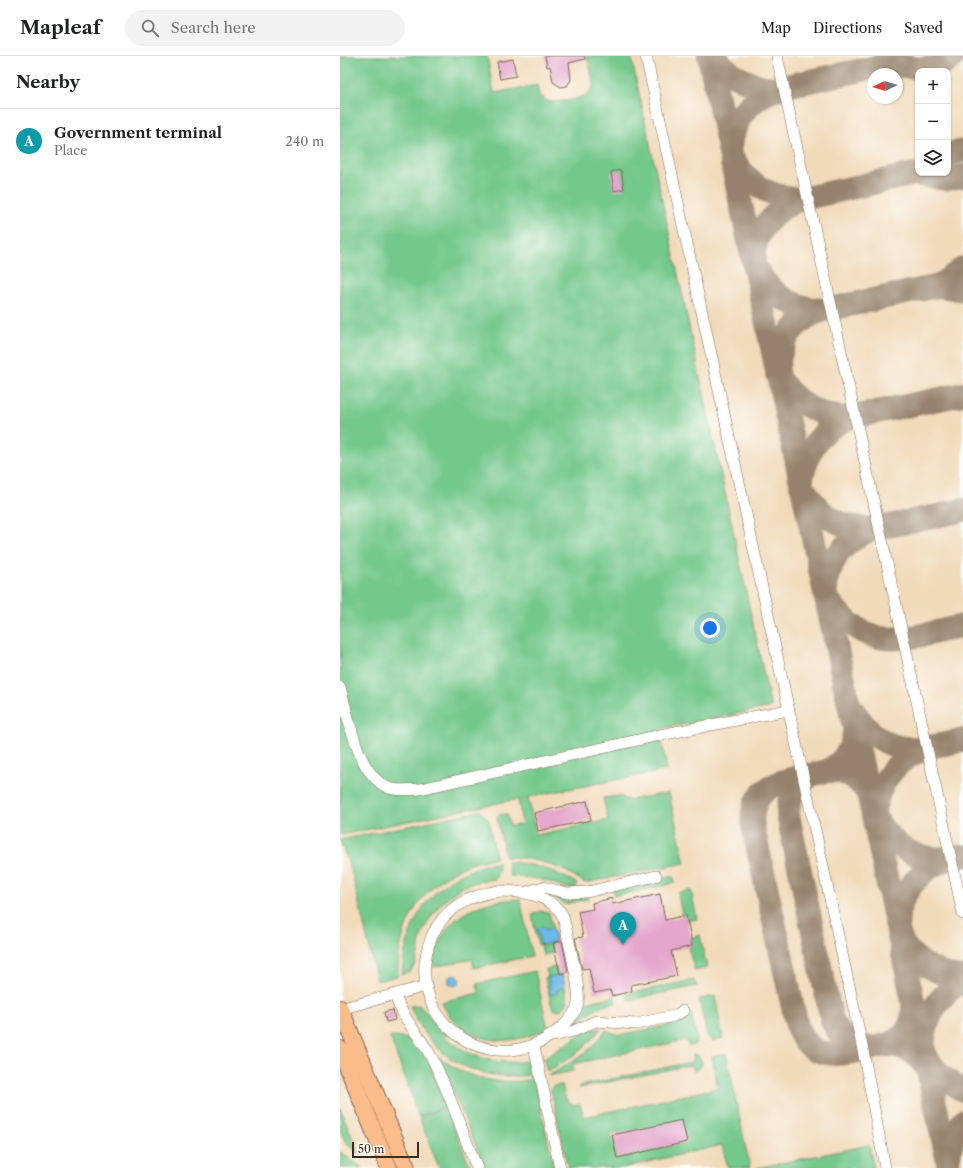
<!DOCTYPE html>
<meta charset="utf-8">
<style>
:root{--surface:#fff;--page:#f2f2f2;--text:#202124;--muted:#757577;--line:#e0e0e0;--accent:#111827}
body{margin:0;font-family:"Libre Caslon Text",serif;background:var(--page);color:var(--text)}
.controls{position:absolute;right:12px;top:12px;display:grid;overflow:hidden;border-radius:8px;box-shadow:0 1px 3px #0004}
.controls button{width:36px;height:36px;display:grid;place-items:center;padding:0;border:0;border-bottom:1px solid var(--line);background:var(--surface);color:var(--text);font:20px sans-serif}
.compass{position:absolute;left:527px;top:12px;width:36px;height:36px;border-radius:50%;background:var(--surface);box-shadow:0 1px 3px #0004;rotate:266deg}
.scale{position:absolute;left:12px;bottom:10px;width:67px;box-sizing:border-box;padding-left:4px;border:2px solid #3b2a1e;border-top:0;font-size:11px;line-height:14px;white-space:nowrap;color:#3b2a1e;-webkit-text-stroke:3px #fdfcf7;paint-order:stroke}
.you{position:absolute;left:370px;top:572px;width:14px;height:14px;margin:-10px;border:3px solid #fff;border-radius:50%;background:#1a73e8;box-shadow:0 0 0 6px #1a73e833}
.badge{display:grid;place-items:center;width:26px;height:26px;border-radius:50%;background:var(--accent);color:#fff;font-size:13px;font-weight:700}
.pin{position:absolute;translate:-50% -33px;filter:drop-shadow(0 1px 2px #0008)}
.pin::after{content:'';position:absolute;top:21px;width:14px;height:12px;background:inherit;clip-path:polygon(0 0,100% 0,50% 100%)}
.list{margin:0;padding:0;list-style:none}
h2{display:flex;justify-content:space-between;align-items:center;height:52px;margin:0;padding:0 16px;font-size:17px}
h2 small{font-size:13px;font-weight:400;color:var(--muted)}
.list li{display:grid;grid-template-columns:26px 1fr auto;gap:12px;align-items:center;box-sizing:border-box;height:64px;padding:0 16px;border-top:1px solid var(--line)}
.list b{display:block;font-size:15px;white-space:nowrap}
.list p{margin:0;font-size:13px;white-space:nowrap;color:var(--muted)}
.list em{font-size:13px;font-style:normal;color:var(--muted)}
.icon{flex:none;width:22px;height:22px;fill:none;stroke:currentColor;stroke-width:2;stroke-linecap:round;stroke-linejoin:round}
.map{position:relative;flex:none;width:623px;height:1112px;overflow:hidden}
header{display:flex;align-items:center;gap:24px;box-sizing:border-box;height:56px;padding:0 20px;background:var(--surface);border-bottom:1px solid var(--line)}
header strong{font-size:19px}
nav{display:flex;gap:22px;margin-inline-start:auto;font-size:14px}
.search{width:280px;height:36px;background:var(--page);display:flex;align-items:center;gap:10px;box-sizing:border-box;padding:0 14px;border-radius:22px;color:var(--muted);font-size:15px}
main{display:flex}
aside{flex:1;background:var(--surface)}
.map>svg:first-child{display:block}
.green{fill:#73c88b;stroke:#577954}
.water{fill:#6cbae7;stroke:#547282}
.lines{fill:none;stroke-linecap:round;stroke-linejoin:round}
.taxiway{stroke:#96826c;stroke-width:24}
.building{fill:#e4a6cc}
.minor-casing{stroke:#7b6855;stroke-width:12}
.highway-casing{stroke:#7b6855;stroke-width:18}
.minor{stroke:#fff;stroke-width:11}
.highway{stroke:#fabc8b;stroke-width:16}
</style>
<header>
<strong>Mapleaf</strong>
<div class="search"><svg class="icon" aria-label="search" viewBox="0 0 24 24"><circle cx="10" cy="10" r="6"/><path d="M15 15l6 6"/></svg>Search here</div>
<nav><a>Map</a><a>Directions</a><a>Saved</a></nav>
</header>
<main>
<aside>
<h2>Nearby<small></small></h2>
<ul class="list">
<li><span class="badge" style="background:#0f9aa8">A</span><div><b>Government terminal</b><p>Place</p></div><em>240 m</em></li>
</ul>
</aside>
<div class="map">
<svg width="623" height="1112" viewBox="0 0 623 1112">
<rect width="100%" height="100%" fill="#fdfcf7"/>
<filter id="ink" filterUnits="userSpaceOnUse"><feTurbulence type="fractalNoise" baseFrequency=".025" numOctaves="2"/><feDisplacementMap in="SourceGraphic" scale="8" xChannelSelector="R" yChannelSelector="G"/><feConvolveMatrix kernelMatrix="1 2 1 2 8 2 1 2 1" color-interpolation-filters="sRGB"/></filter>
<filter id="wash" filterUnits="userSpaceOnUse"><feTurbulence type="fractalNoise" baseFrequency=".012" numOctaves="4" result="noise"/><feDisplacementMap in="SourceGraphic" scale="16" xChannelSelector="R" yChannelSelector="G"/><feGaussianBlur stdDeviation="0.9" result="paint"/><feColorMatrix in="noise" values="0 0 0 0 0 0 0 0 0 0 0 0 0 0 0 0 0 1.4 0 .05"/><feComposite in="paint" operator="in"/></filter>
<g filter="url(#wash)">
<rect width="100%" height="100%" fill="#f1daba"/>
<path class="green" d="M0 0H147L154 37 197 29 199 39 209 46C221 45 253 45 253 28 253 20 249 9 247 0H291L431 651 320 673 327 714 188 741 196 779 268 764 263 742 280 740 287 744 329 737 345 807 245 827C221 810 194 801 165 801L157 762 159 759 167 758 170 770 182 768 178 743 0 779Z
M140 755 149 765 156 802C94 811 57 858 58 920L37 925 12 818 0 784Z
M158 806 159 813 155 823C146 824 137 825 128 829 107 837 88 860 81 881 78 893 79 906 70 916L62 918C66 857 98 817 158 806Z
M167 806C192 807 214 814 236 827V832H228L199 823 170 820Z
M333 820 335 827 274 840 273 834Z
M351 834 357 863 347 865 342 860 338 837Z
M206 835 224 843 248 838 249 843 224 848 215 841 204 838Z
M180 843 192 900 134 912 132 903 93 911C98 862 136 844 180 843Z
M200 855 209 857 216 886 211 887 213 897 203 899 201 889H198L192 859Z
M360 879 367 912 355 915 348 891 352 890 351 882Z
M216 911 218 919 222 918 228 946 225 951 218 955 212 952 205 922 208 921 206 913Z
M195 915 208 972C168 993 123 989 101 946L139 937 137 928Z
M354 924 357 930 288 944 287 938Z
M375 940 383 982 372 985 367 980 359 943Z
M275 941 276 947C259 950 248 955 236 969L233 968V965L242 955 245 946Z
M79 949C88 956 91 965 98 973 121 999 153 1010 187 1005L191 1010 193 1019C136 1026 93 1004 70 950Z
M351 957 357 983 354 989 349 990 346 984 233 1008V1015L208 1020 243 999 254 989 266 974 279 979 335 968 344 964Z
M261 972C246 992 229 1004 207 1015L204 1003 245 975Z
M50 981C60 981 72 982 79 990 89 1002 99 1034 105 1050L79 1061Z
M386 997 410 1112H388L382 1089 282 1112H228L211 1033 213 1030 222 1029 226 1043 233 1049 240 1048 244 1061 378 1032 372 1000Z
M353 998 358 999 362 1006C362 1011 359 1013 354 1015L352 1009 240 1032 239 1030 351 1006Z
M99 1001C130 1024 156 1029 194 1023L214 1112H145Z
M0 1051 19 1098C0 1083 0 1078 0 1051Z
M105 1051 131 1112H99L79 1061Z
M529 1089 534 1112H417Z
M0 1096 23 1112H0Z"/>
<path class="water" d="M203 870 204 873H213L216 886 201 889 197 872Z
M222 918 225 931 217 934V937L211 939 208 921Z
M108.5 924a5.5 5.5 0 1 1 11 0a5.5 5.5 0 1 1-11 0Z"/>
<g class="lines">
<path class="taxiway" d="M369 0 609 1112
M374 0C391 21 411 31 437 32L550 8 582 13 593 12 602 9 614 0
M444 31C419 38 399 52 393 79 391 84 389 91 390 97 390 101 394 105 396 108 411 130 434 142 461 143L574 118 606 123 623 120
M608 98 623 95
M461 143C435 153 411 176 414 207 414 211 419 216 421 220 436 243 458 253 485 254L598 230 623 234
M599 230 623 212
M485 254C462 260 446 276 440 300 439 305 437 312 437 318 438 323 444 329 447 333 464 352 483 361 508 362L623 338
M508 362C478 374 465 398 461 429 468 439 475 450 484 457 511 480 541 472 572 465 589 462 606 458 623 454
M532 473C500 487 488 505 485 540 527 600 562 583 623 570
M512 653C544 701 572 696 623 684
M514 673C514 692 504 705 488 715 507 714 520 723 529 740
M587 692C556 702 538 727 533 759 556 795 580 809 623 800
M488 715C454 723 407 724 413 771L457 970C471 1012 512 996 545 989
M472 719C456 727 448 740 448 759L492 965C500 982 514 990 533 992
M609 803C581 811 554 841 558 873 561 899 599 921 623 922
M623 925C603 936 590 954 585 976 584 981 583 990 584 995 590 1012 607 1026 623 1034
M573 949C574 969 564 984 545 989 564 988 579 998 588 1015
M608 1105 612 1086 623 1065"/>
</g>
<g id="blocks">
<path class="building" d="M205 0H245V3L229 7 231 24 227 30 221 31 213 26 210 10 207 11Z
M173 3 176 20 160 23 157 6Z
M281 114 284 133 274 135 271 116Z
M247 745 251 764 198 775 194 757Z
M320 838 325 864 346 859 351 882 352 890 331 895 337 920 291 929 292 935 272 940 270 934 254 937 249 912 242 913 235 882 243 881 238 856 253 853 252 847 272 842 273 848Z
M222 885 228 916 220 918 213 887Z
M53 954 55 964 46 966 44 956Z
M342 1064 347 1086 277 1102 272 1079Z"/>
</g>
</g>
<g filter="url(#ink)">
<use href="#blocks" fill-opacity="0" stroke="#7b6855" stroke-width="1"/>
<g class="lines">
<defs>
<path id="minor" d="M306 0 523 994 545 1112
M437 0 623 858
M0 631C9 662 17 719 49 732 59 735 70 734 80 733L320 679 448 654
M159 835C181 835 211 839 223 860 227 879 241 931 238 947 236 958 226 968 217 975 149 1029 58 961 92 880 104 852 130 839 159 835Z
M184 837 203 831 227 837 247 836 316 820
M55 939C62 962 80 980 92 1002 110 1037 122 1076 137 1112
M0 953 86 930
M213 980 234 975 256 965 296 968 334 960 343 955
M194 990 220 1112"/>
<path id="highway" d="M0 952 67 1112
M0 993 49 1112"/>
</defs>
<use href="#minor" class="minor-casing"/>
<use href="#highway" class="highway-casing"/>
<use href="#minor" class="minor"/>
<use href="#highway" class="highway"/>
</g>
</g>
</svg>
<div class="controls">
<button>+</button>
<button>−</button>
<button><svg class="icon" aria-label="layers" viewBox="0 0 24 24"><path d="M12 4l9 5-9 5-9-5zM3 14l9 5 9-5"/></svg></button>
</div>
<svg class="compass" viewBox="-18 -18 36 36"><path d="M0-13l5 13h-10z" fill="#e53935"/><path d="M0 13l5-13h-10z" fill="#757577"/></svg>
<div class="scale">50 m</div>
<div class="you"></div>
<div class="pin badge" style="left:283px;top:889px;background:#0f9aa8">A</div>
</div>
</main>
